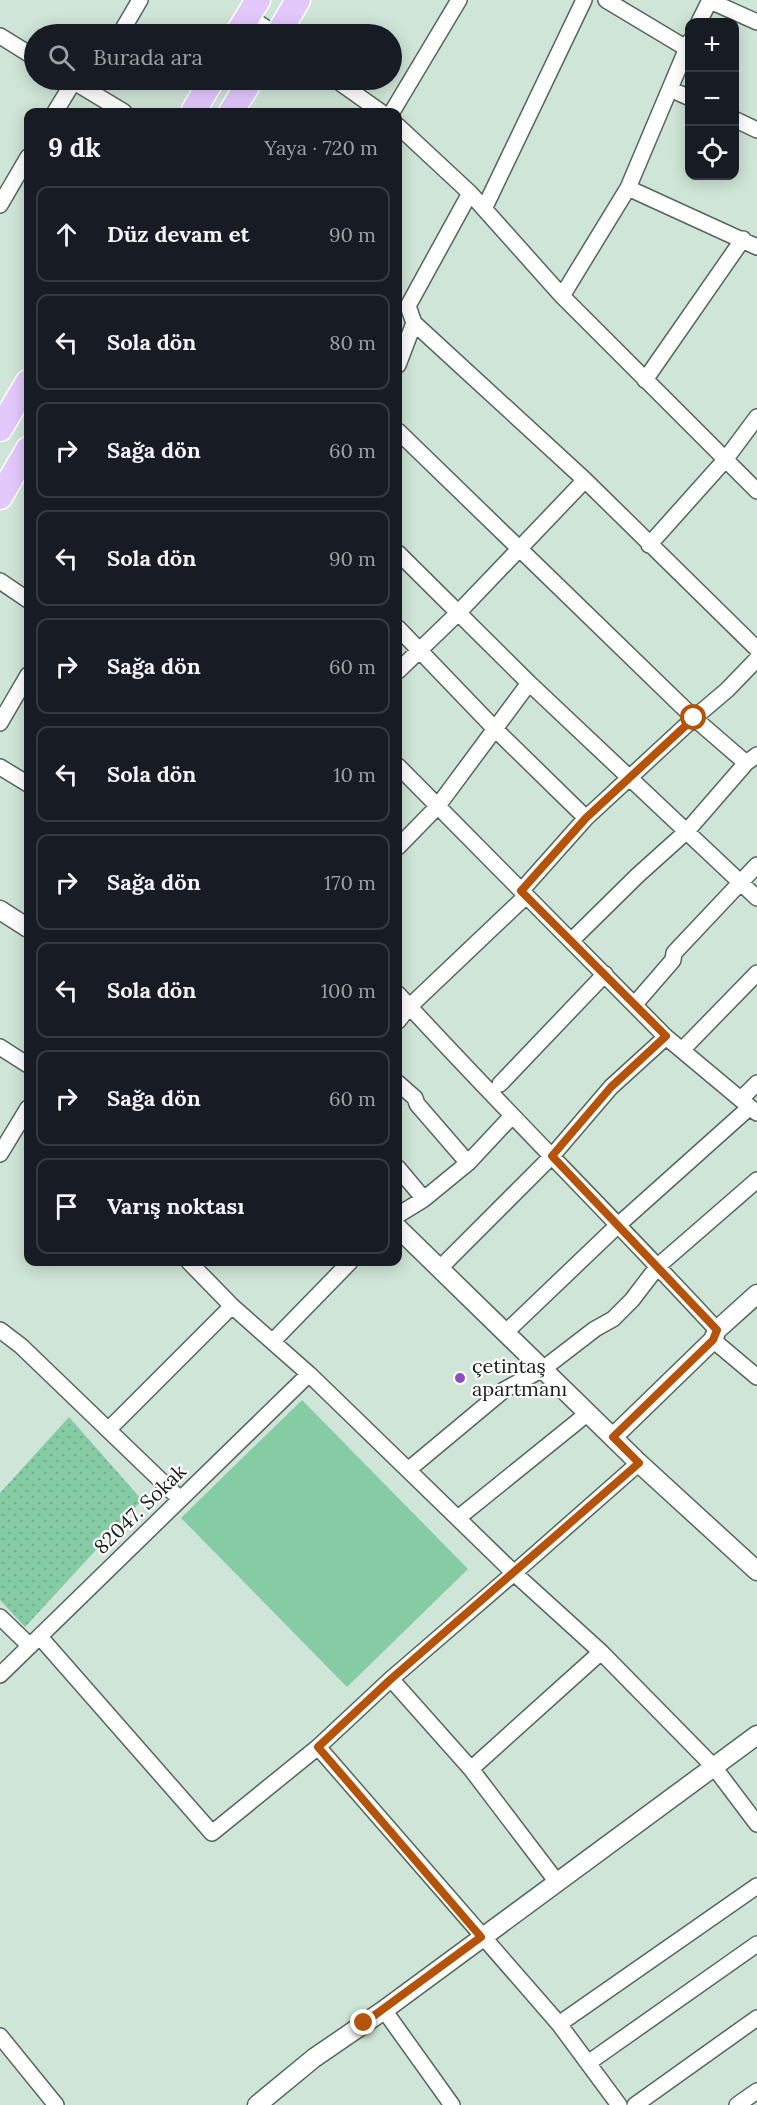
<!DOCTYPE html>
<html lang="tr">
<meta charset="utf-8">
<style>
:root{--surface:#171b24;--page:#242831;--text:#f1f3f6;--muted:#9ea1a6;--line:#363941}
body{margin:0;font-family:Lora,serif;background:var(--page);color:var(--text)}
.controls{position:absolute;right:18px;top:18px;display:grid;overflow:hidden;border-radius:12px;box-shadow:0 3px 15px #0003}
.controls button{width:54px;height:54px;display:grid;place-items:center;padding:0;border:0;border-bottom:2px solid var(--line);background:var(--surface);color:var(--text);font:30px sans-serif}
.stop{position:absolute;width:18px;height:18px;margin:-14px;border:4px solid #b45309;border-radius:50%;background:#fff}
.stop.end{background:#b45309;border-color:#fff;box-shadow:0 2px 6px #0008}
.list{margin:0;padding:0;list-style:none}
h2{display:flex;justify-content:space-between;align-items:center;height:78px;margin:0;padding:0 24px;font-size:26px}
h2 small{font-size:20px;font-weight:400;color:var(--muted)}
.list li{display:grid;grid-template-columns:39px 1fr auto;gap:18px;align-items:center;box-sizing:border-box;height:96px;margin:0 12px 12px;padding:0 12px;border:2px solid var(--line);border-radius:12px}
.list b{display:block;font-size:22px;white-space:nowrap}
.list em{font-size:20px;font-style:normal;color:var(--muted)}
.icon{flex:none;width:33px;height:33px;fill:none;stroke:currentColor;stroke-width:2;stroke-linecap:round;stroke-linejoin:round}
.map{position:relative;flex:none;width:757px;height:2105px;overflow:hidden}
.search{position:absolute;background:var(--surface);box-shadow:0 3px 15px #0003;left:24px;top:24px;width:378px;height:66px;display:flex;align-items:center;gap:15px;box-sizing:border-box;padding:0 21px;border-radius:33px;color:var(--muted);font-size:22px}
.panel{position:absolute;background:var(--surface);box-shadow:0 3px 15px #0003;left:24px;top:108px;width:378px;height:1158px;border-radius:12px}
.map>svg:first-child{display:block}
.green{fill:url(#green-dots)}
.pitch{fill:#85cba4}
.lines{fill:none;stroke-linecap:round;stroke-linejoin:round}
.minor-casing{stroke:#54675c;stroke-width:18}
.tertiary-casing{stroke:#54675c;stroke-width:21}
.primary-casing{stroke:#fff;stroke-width:27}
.minor{stroke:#fff;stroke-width:15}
.tertiary{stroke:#fff;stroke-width:18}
.primary{stroke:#e3c8fc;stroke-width:24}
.route{stroke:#b45309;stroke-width:8}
.poi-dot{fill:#8d4cc1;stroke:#fff;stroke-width:2}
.labels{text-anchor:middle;stroke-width:4.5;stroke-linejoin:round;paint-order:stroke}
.poi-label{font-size:20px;fill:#18201b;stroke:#fff;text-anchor:start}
.street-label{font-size:20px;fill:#18201b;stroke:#fff}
</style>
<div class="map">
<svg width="757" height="2105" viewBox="0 0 757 2105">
<defs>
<pattern id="green-dots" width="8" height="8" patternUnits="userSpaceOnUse" patternTransform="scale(1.5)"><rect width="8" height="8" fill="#85cba4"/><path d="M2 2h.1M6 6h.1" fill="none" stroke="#72ae8d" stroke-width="1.8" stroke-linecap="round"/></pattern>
</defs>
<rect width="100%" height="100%" fill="#cfe5d7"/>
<path class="green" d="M69 1417 142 1500 25 1627 0 1600V1493Z"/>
<path class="pitch" d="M302 1400 468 1569 347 1687 181 1518Z"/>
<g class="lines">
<defs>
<path id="minor" d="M606 0 686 48
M710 1 757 22
M248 16 275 34
M699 22 710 0
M120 34 140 0
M0 36 34 57
M71 80 124 112
M336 80 381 112
M670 89 690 98
M55 112 74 81
M392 112 459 0
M734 119 757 130
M398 126 470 193 408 306 414 323 398 365
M628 188 757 247
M470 193 562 296 757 491
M0 205 28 157
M484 209 584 0
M562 296 628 188 690 41
M414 323 585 480 757 649
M645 380 743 239
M398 431 694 718 746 763
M649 545 725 460 757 417
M398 553 529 683
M0 581 28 600
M398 628 495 729 586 818
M398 671 457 614 585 480
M0 723 28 675
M398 766 666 1037 757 1113
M0 767 28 784
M398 847 437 807 529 683 757 898
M521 891 586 818 694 718 727 690 757 659
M572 940 638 875 687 831 746 763 757 755
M398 994C502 1108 612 1216 717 1330
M635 1004 673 960 674 953 757 865
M398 1021 409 1007 526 896
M0 1047 28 1065
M683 1049 757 973
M398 1083 415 1098 417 1104 468 1163
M500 1084 605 974
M741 1099 757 1083
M0 1154 28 1108
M398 1168 424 1199
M757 1180 658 1266 632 1300 613 1319 595 1329 543 1369 504 1390 408 1470 514 1573 601 1652 714 1767 757 1824
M398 1215 424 1199 468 1163 512 1116
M189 1262 232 1306 309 1374 408 1470
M440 1268 552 1156 611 1087 666 1037
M0 1330 21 1346 180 1499
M506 1332 617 1226 750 1107
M713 1340 757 1377
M273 1341 350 1262
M108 1430 232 1306
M458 1518 588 1413
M0 1617 30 1646
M40 1637 212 1833 318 1747 391 1679
M0 1675 309 1374
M318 1747 559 2024 619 2105
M471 1769 601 1652
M557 1882 471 1769 391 1679 514 1573 639 1463
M384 2010 452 2105
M559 2024 757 1886
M0 2036 56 2105
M588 2063 757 1944
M635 2105 757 2018
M737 2105 757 2091"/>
<path id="tertiary" d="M0 910 28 928
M398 1228 639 1463 757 1571
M613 1437 713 1340 717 1330 757 1294
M257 2105 314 2058 384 2010 757 1735"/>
<path id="primary" d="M237 34 258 0
M278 34 298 0
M193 112 212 80
M231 112 251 80
M0 429 28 382
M0 497 28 449"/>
</defs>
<use href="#minor" class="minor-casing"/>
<use href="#tertiary" class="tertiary-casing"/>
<use href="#primary" class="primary-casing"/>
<use href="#minor" class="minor"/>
<use href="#tertiary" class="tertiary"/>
<use href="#primary" class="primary"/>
</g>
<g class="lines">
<path class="route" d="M364 2023 481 1937 318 1747 391 1679 639 1463 613 1437 713 1340 717 1330 552 1156 611 1087 666 1036 521 891 586 818 694 718"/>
</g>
<circle class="poi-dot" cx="460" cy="1378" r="6"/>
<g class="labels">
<g class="poi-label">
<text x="472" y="1373">çetintaş<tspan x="472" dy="23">apartmanı</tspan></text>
</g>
<g class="street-label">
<text transform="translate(140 1509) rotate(-44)" y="7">82047. Sokak</text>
</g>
</g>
</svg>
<div class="controls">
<button>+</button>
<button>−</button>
<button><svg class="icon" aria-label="locate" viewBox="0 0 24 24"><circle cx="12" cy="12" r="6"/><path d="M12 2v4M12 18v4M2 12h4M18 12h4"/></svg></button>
</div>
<div class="stop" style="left:694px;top:718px"></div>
<div class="stop end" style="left:364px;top:2023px"></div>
<div class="search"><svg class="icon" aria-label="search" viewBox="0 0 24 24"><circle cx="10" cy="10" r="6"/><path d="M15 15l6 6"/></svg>Burada ara</div>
<section class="panel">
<h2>9 dk<small>Yaya · 720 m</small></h2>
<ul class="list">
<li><svg class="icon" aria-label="ahead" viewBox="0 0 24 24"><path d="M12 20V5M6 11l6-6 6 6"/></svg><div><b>Düz devam et</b></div><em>90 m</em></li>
<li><svg class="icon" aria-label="left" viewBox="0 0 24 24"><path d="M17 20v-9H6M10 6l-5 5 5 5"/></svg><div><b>Sola dön</b></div><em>80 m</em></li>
<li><svg class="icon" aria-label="right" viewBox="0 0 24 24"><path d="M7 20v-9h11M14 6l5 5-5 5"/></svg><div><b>Sağa dön</b></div><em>60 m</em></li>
<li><svg class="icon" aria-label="left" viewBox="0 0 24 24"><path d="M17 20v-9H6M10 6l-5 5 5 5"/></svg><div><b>Sola dön</b></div><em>90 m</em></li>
<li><svg class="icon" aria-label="right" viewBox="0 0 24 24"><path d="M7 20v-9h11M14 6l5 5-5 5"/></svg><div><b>Sağa dön</b></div><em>60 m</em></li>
<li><svg class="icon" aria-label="left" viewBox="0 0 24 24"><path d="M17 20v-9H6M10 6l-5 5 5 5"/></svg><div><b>Sola dön</b></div><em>10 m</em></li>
<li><svg class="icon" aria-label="right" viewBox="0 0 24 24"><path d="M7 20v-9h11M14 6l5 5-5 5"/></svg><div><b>Sağa dön</b></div><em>170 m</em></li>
<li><svg class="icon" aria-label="left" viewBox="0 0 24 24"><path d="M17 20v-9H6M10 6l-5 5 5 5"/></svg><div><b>Sola dön</b></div><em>100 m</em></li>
<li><svg class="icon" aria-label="right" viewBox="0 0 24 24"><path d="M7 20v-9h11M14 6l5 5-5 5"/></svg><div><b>Sağa dön</b></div><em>60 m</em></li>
<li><svg class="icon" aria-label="arrive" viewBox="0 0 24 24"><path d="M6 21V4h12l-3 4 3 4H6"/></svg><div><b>Varış noktası</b></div></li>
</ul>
</section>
</div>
